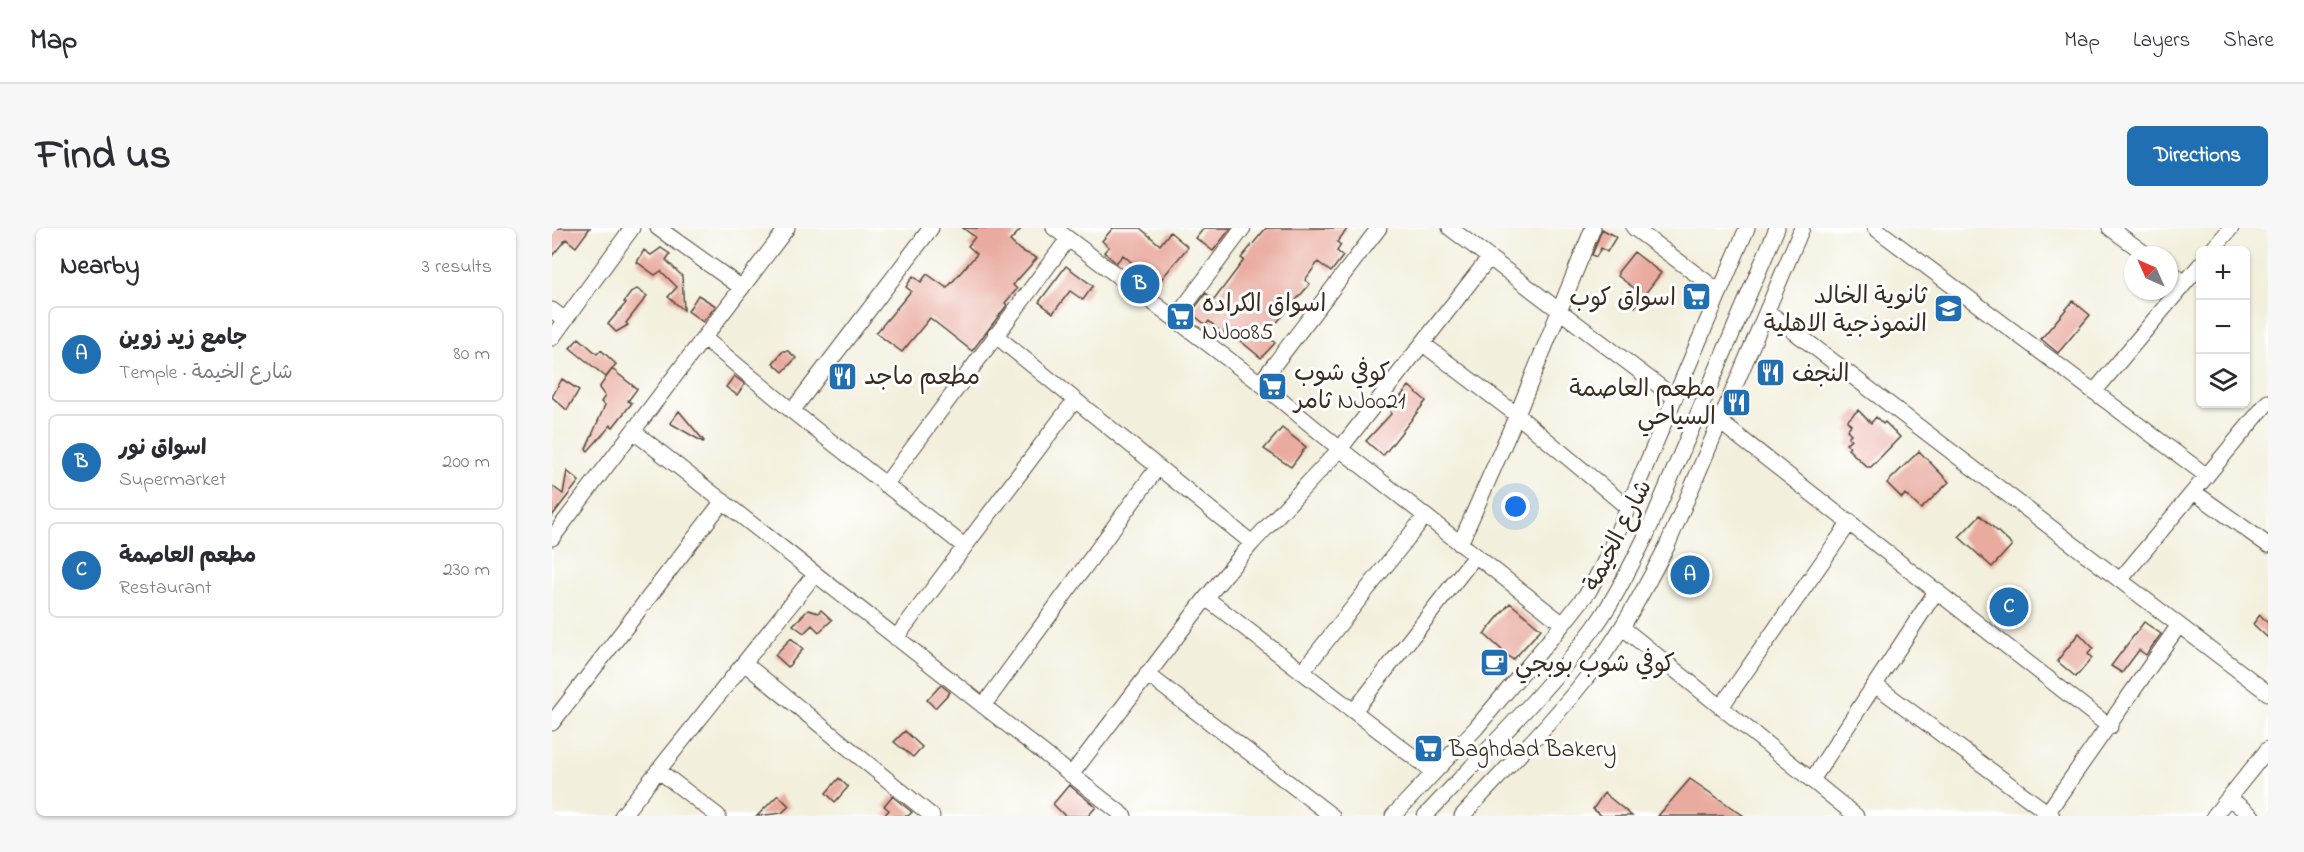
<!DOCTYPE html>
<meta charset="utf-8">
<style>
:root{--surface:#fff;--page:#f7f7f7;--text:#2b2b33;--muted:#7c7c81;--line:#e1e1e2;--accent:#1f6fb2}
body{margin:0;font-family:"Indie Flower","Playpen Sans Arabic",sans-serif;background:var(--page);color:var(--text)}
.controls{position:absolute;right:18px;top:18px;display:grid;overflow:hidden;border-radius:9px;box-shadow:0 2px 4px #0004}
.controls button{width:54px;height:54px;display:grid;place-items:center;padding:0;border:0;border-bottom:2px solid var(--line);background:var(--surface);color:var(--text);font:30px sans-serif}
.compass{position:absolute;left:1572px;top:18px;width:54px;height:54px;border-radius:50%;background:var(--surface);box-shadow:0 2px 4px #0004;rotate:315deg}
.you{position:absolute;left:964px;top:279px;width:21px;height:21px;margin:-15px;border:4px solid #fff;border-radius:50%;background:#1a73e8;box-shadow:0 0 0 9px #1a73e833}
.badge{display:grid;place-items:center;width:39px;height:39px;border-radius:50%;background:var(--accent);color:#fff;font-size:20px;font-weight:700}
.pin{position:absolute;translate:-50% -50%;border:3px solid #fff;box-shadow:0 2px 6px #0006}
.list{margin:0;padding:0;list-style:none}
h2{display:flex;justify-content:space-between;align-items:center;height:78px;margin:0;padding:0 24px;font-size:26px}
h2 small{font-size:20px;font-weight:400;color:var(--muted)}
.list li{display:grid;grid-template-columns:39px 1fr auto;gap:18px;align-items:center;box-sizing:border-box;height:96px;margin:0 12px 12px;padding:0 12px;border:2px solid var(--line);border-radius:9px}
.list b{display:block;font-size:22px;white-space:nowrap}
.list p{margin:0;font-size:20px;white-space:nowrap;color:var(--muted)}
.list em{font-size:20px;font-style:normal;color:var(--muted)}
.icon{flex:none;width:33px;height:33px;fill:none;stroke:currentColor;stroke-width:2;stroke-linecap:round;stroke-linejoin:round}
.map{position:relative;flex:none;width:1716px;height:588px;overflow:hidden;border-radius:9px}
header{display:flex;align-items:center;gap:36px;box-sizing:border-box;height:84px;padding:0 30px;background:var(--surface);border-bottom:2px solid var(--line)}
header strong{font-size:28px}
nav{display:flex;gap:33px;margin-inline-start:auto;font-size:21px}
.intro{display:flex;align-items:center;justify-content:space-between;box-sizing:border-box;height:144px;padding:0 36px}
h1{margin:0;font-size:42px}
.button{padding:15px 27px;border-radius:9px;background:var(--accent);color:#fff;font-size:21px;font-weight:700}
main{display:flex;gap:36px;padding:0 36px}
aside{flex:1;background:var(--surface);border-radius:9px;box-shadow:0 2px 4px #0004}
.map>svg:first-child{display:block}
.building{fill:#e9aa9f}
.lines{fill:none;stroke-linecap:round;stroke-linejoin:round}
.minor-casing{stroke:#56483a;stroke-width:17}
.minor{stroke:#fff;stroke-width:15}
.labels{text-anchor:middle;stroke-width:6;stroke-linejoin:round;paint-order:stroke}
.poi-label{font-size:24px;fill:#3b2a1e;stroke:#fff;text-anchor:start}
.street-label{font-size:24px;fill:#3b2a1e;stroke:#fff}
</style>
<header>
<strong>Map</strong>
<nav><a>Map</a><a>Layers</a><a>Share</a></nav>
</header>
<div class="intro"><h1>Find us</h1><a class="button">Directions</a></div>
<main>
<aside>
<h2>Nearby<small>3 results</small></h2>
<ul class="list">
<li><span class="badge">A</span><div><b>جامع زيد زوين</b><p>Temple · شارع الخيمة</p></div><em>80 m</em></li>
<li><span class="badge">B</span><div><b>اسواق نور</b><p>Supermarket</p></div><em>200 m</em></li>
<li><span class="badge">C</span><div><b>مطعم العاصمة</b><p>Restaurant</p></div><em>230 m</em></li>
</ul>
</aside>
<div class="map">
<svg width="1716" height="588" viewBox="0 0 1716 588">
<rect width="100%" height="100%" fill="#fff"/>
<filter id="ink" filterUnits="userSpaceOnUse"><feTurbulence type="fractalNoise" baseFrequency=".0167" numOctaves="2"/><feDisplacementMap in="SourceGraphic" scale="12" xChannelSelector="R" yChannelSelector="G"/><feConvolveMatrix kernelMatrix="1 2 1 2 8 2 1 2 1" color-interpolation-filters="sRGB"/></filter>
<filter id="wash" filterUnits="userSpaceOnUse"><feTurbulence type="fractalNoise" baseFrequency=".008" numOctaves="4" result="noise"/><feDisplacementMap in="SourceGraphic" scale="24" xChannelSelector="R" yChannelSelector="G"/><feGaussianBlur stdDeviation="1.35" result="paint"/><feColorMatrix in="noise" values="0 0 0 0 0 0 0 0 0 0 0 0 0 0 0 0 0 1.4 0 .05"/><feComposite in="paint" operator="in"/></filter>
<g filter="url(#wash)">
<rect width="100%" height="100%" fill="#f2efdc"/>
<g id="blocks">
<path class="building" d="M0 0H38L24 19 14 11 0 28Z
M411 0H470L458 13 468 22 485 30 461 57 465 61 453 75 455 77 420 123 378 90 350 124 324 105 359 63 354 59 361 48 369 54 375 46 395 60 425 26 416 18 423 9Z
M561 0H588L608 17 618 4 636 19 607 54 602 49 596 56 587 49 591 44 571 27 564 35 552 24 557 19 550 13Z
M652 0H679L661 23 644 10Z
M714 0H796L785 14 789 17 785 23 791 28 779 44 766 34 753 52 758 56 714 107 723 115 709 130 674 101 670 105 657 93 654 97 639 85 654 65 662 72 692 32 689 30Z
M1050 1 1064 9 1055 24 1049 20 1044 29 1040 27Z
M109 20 118 26 114 32 130 48 132 82 116 69 125 59 109 43 103 47 85 34 92 22 99 27Z
M1082 24 1109 45 1083 79 1074 72 1083 61 1066 48V44Z
M514 38 541 58 531 72 518 63 501 85 487 74Z
M85 61 95 68 74 95 76 97 64 104 56 96 74 75 72 74 80 63Z
M146 67 164 78 151 94 136 83Z
M1521 73 1538 87 1506 125 1489 111Z
M27 110 45 126 49 122 64 136 54 149 18 120Z
M231 123H236L244 130 231 144 221 135Z
M60 141 85 161 76 173 80 175 61 199 59 197 36 223 34 221 53 177 49 174 53 168 47 160Z
M182 148 193 156 185 167 174 159Z
M10 151 27 162 15 182 0 169Z
M857 158 874 173 831 228 814 213 839 186 838 182Z
M1306 182 1319 195 1324 189 1331 196 1333 194 1348 209 1319 239H1315L1296 221 1298 219 1294 216 1299 211 1296 209 1299 206 1295 202 1299 197 1295 193Z
M127 183 152 213 151 214 118 195Z
M730 200 754 219 739 239 712 221Z
M1367 223 1397 254 1369 281 1353 266 1350 270 1335 255Z
M15 243 27 253 0 288V258L11 266Z
M1428 287 1460 317 1440 339 1407 309Z
M958 375 989 401 961 432 932 406Z
M256 382 266 385 269 382 280 392 267 404 260 397 252 405 241 397Z
M1708 387 1716 395V410L1701 396Z
M1592 394 1609 406 1594 427 1587 422 1570 445 1559 438Z
M1527 405 1541 420 1536 426 1540 430 1524 449 1505 433Z
M239 410 251 421 236 439 223 427Z
M389 457 398 464 383 480 375 472Z
M353 503 370 519 361 529 342 514Z
M287 550 296 559 283 574 274 565Z
M1138 551 1192 588H1106Z
M517 557 544 579 536 588H513L501 576Z
M1052 565 1080 588H1050L1041 581Z
M226 567 237 578 230 585 205 588Z
M340 568 360 584 356 588H332L337 582 332 578Z"/>
</g>
</g>
<g filter="url(#ink)">
<use href="#blocks" fill-opacity="0" stroke="#56483a" stroke-width="1.5"/>
<g class="lines">
<defs>
<path id="minor" d="M106 0 190 60
M502 0 708 155 788 221 1011 396
M898 0 1123 170
M1082 0 1168 64
M1323 0 1655 248
M1558 0 1595 27
M1660 22 1679 0
M1617 43 1633 55
M0 82 13 92
M1215 83 1716 465
M623 91 691 0
M443 107 700 315
M0 110 80 0
M152 110 240 183 412 318
M871 116 965 187 1076 280
M708 155 827 0
M1542 164 1648 37
M240 183 379 0
M1168 194 1558 499
M81 203 572 588
M333 257 516 11
M1642 264 1716 317
M0 310 235 0
M908 316 965 187 1041 0
M1568 352 1716 174
M654 370 881 544
M1071 400 1304 588
M344 410 523 172
M192 435 380 588
M750 444 873 288
M595 446 780 588
M1323 457 1500 588
M431 478 606 239
M1169 479 1298 294
M802 483 923 328
M0 495 171 273
M106 542 166 588
M519 547 654 370 700 315 788 221 937 30
M1260 552 1385 362
M1677 570 1700 588
M70 588 263 346
M841 588 924 500 1011 396 1037 363 1054 331 1195 0
M873 588C930 527 992 467 1042 400 1063 371 1078 339 1094 308L1225 0
M910 588C954 540 1002 493 1042 440 1071 402 1093 360 1115 318L1250 0
M1493 588 1627 397
M1662 588 1716 521"/>
</defs>
<use href="#minor" class="minor-casing"/>
<use href="#minor" class="minor"/>
</g>
</g>
<defs>
<symbol id="supermarket-square" viewBox="-11 -11 22 22"><rect x="-9" y="-9" width="18" height="18" rx="4" fill="#1f6fb2" stroke="#fff"/><path d="M-6-5.5h2.5l.6 2H6L4.5 2H-2.5L-4.4-4H-6ZM-1.5 3.2a1.3 1.3 0 1 0 .1 0ZM3 3.2a1.3 1.3 0 1 0 .1 0Z" fill="#fff"/></symbol>
<symbol id="school-square" viewBox="-11 -11 22 22"><rect x="-9" y="-9" width="18" height="18" rx="4" fill="#1f6fb2" stroke="#fff"/><path d="M0-5L7-2L0 1L-7-2ZM-4 1L0 2.5L4 1V4Q0 6-4 4Z" fill="#fff"/></symbol>
<symbol id="restaurant-square" viewBox="-11 -11 22 22"><rect x="-9" y="-9" width="18" height="18" rx="4" fill="#1f6fb2" stroke="#fff"/><path d="M-5-6h1v4h1v-4h1v4h1v-4h1v5L-1.5 .5V6h-2V.5L-5-1ZM5-6V6H3V1.5H1.5Q1.5-4 5-6Z" fill="#fff"/></symbol>
<symbol id="cafe-square" viewBox="-11 -11 22 22"><rect x="-9" y="-9" width="18" height="18" rx="4" fill="#1f6fb2" stroke="#fff"/><path d="M-5.5-4.5H6V0H3Q3 3.5 0 3.5H-2.5Q-5.5 3.5-5.5 0ZM3-3.2v2h1.7v-2ZM-6 4.5H4V6H-6Z" fill="#fff"/></symbol>
</defs>
<g fill-rule="evenodd">
<use href="#supermarket-square" x="1128" y="52" width="33" height="33"/>
<use href="#school-square" x="1380" y="64" width="33" height="33"/>
<use href="#supermarket-square" x="612" y="72" width="33" height="33"/>
<use href="#restaurant-square" x="1202" y="128" width="33" height="33"/>
<use href="#restaurant-square" x="274" y="132" width="33" height="33"/>
<use href="#supermarket-square" x="704" y="142" width="33" height="33"/>
<use href="#restaurant-square" x="1168" y="158" width="33" height="33"/>
<use href="#cafe-square" x="926" y="418" width="33" height="33"/>
<use href="#supermarket-square" x="860" y="504" width="33" height="33"/>
</g>
<g class="labels">
<g class="poi-label">
<text x="1375" y="75" text-anchor="end">ثانوية الخالد<tspan x="1375" dy="28">النموذجية الاهلية</tspan></text>
<text x="1124" y="77" text-anchor="end">اسواق كوب</text>
<text x="650" y="83">اسواق الكراده<tspan x="650" dy="28">NJ0085</tspan></text>
<text x="742" y="152">كوفي شوب<tspan x="742" dy="28">ثامر NJ0021</tspan></text>
<text x="1240" y="153">النجف</text>
<text x="312" y="156">مطعم ماجد</text>
<text x="1164" y="168" text-anchor="end">مطعم العاصمة<tspan x="1164" dy="28">السياحي</tspan></text>
<text x="963" y="443">كوفي شوب بوبجي</text>
<text x="897" y="528">Baghdad Bakery</text>
</g>
<g class="street-label">
<text transform="translate(1065 307) rotate(-63)" y="8">شارع الخيمة</text>
</g>
</g>
</svg>
<div class="controls">
<button>+</button>
<button>−</button>
<button><svg class="icon" aria-label="layers" viewBox="0 0 24 24"><path d="M12 4l9 5-9 5-9-5zM3 14l9 5 9-5"/></svg></button>
</div>
<svg class="compass" viewBox="-18 -18 36 36"><path d="M0-13l5 13h-10z" fill="#e53935"/><path d="M0 13l5-13h-10z" fill="#7c7c81"/></svg>
<div class="you"></div>
<div class="pin badge" style="left:1138px;top:347px">A</div>
<div class="pin badge" style="left:588px;top:56px">B</div>
<div class="pin badge" style="left:1457px;top:379px">C</div>
</div>
</main>
